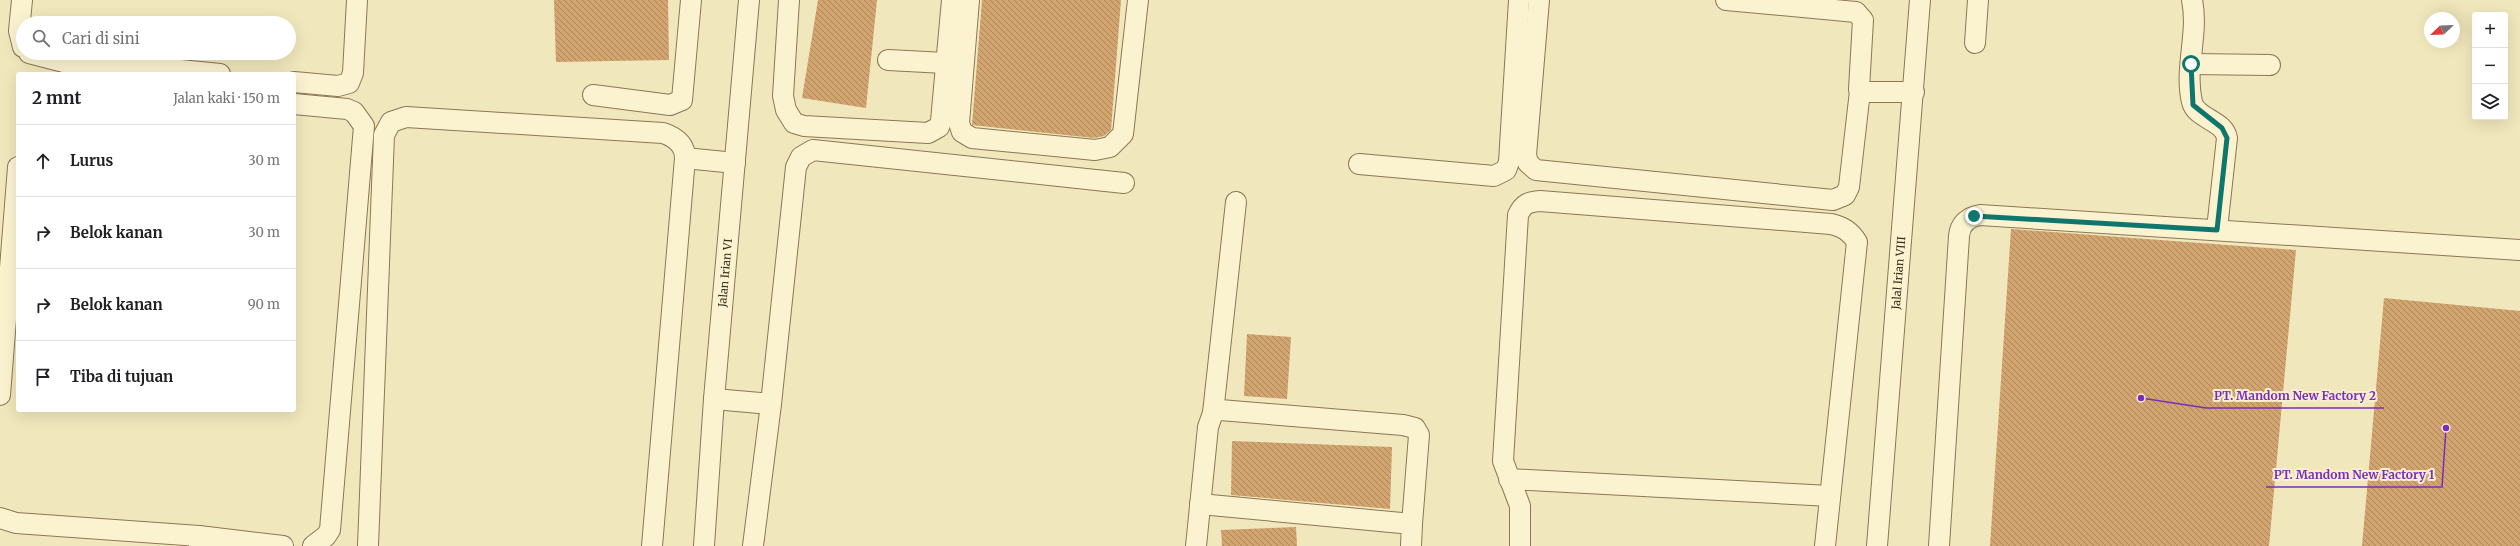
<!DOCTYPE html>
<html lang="id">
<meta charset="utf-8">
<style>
:root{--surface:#fff;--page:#f2f2f2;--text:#202124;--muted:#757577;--line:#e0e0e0}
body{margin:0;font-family:Merriweather,serif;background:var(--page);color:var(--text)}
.controls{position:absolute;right:12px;top:12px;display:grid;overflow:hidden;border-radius:4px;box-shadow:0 4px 16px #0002}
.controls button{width:36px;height:36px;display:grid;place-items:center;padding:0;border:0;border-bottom:1px solid var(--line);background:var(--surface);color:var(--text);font:20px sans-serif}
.compass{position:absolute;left:2424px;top:12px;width:36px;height:36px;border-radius:50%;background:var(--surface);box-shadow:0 4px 16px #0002;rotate:247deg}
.stop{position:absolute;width:12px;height:12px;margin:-9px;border:3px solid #0f766e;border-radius:50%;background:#fff}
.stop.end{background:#0f766e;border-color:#fff;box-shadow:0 1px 4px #0008}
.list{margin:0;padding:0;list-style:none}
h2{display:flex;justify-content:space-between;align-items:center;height:52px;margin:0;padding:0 16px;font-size:17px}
h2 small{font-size:13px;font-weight:400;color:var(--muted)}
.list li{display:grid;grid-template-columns:26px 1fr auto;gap:12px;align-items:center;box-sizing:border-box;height:72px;padding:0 16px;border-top:1px solid var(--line)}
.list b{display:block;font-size:15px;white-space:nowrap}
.list em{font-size:13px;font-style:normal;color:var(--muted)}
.icon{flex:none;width:22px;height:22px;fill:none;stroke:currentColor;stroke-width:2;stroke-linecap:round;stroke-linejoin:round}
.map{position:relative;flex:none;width:2520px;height:546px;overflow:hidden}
.search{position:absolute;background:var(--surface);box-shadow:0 4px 16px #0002;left:16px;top:16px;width:280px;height:44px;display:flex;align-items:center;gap:10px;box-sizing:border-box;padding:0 14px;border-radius:22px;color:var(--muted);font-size:15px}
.panel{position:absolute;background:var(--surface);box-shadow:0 4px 16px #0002;left:16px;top:72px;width:280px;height:340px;border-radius:4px}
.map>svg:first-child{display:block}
.building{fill:url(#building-back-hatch)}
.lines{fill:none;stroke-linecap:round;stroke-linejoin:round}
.minor-casing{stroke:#8a7755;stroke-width:22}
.minor{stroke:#fbf3d0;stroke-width:20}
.route{stroke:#0f766e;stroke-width:5}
.labels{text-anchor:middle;stroke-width:4;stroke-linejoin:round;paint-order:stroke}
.street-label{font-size:11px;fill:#382c1b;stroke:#f8f0cd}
.leader{fill:none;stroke:#7b2cbf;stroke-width:1.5}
.callout-dot{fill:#7b2cbf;stroke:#f8f0cd;stroke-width:1.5}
.callout-label{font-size:12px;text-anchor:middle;font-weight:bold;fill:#7b2cbf;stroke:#f8f0cd;stroke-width:4;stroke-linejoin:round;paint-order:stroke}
</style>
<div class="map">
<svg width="2520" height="546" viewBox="0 0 2520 546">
<defs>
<pattern id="building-back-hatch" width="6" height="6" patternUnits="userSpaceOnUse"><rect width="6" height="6" fill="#d2a46f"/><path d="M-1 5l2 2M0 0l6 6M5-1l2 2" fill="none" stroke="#ab865a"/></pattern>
</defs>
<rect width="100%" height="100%" fill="#f1e7bc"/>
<path class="building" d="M554 0H668L669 60 556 62Z
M818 0H877L866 108 802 98Z
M982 0H1121L1111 130 1104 136 1094 138 972 125Z
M2011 229 2296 250 2269 546H1990Z
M2384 298 2520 311V546H2362Z
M1247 334 1291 337 1287 399 1244 396Z
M1232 441 1392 447 1390 509 1231 495Z
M1296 527 1297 546H1222L1221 530Z"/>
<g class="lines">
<defs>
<g id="minor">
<path d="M22 0 19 31 23 47"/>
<path d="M789 0 783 96 786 110 794 123 804 126 928 133 939 127 941 121 952 0"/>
<path d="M969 0 959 123 962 132 972 138 1095 150 1110 147 1123 134 1138 0"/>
<path d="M1539 0 1526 155 1528 163 1536 170 1833 200 1845 195 1849 187 1860 91"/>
<path d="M1726 0 1856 12 1863 20 1859 89 1864 92H1914"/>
<path d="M2192 0C2199 34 2184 68 2192 102 2196 119 2224 120 2227 138L2217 229"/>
<path d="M1975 43 1978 0"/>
<path d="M29 53 64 62 149 67 220 74"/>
<path d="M888 60 945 63"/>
<path d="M2191 64 2270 65"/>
<path d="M294 82 338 86 349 83 353 73 357 0"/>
<path d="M593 95 670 105 682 100 691 0"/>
<path d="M294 104 347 109 354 112 364 126 330 530 326 536 313 546"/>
<path d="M685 158 735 163"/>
<path d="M1359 164 1494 176 1506 170 1509 162 1519 0"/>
<path d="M0 395 18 167"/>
<path d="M714 399 771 404"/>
<path d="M1213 413 1236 202"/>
<path d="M1509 479 1830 496"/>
<path d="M1200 504 1412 524 1411 546"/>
<path d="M0 518 16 523 199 536"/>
<path d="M199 546V536L283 546"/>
<path d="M368 546 384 135 391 122 406 117 663 133C675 137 685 144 685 158L652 546"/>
<path id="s1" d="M704 546 714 399 749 0"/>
<path d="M753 546 771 404 796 167 801 157 813 150 1124 183"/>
<path d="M1196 546 1208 427 1213 413 1220 410 1403 425 1415 428 1419 435 1412 524"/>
<path d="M1520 546V506L1503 461 1518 215C1523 204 1528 202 1540 201L1831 224C1843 227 1850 231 1857 242L1825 546"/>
<path id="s2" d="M1877 546 1920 0"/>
<path d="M1939 546 1959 236C1960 224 1968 217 1980 215L2520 250"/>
</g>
</defs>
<use href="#minor" class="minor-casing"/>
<use href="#minor" class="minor"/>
</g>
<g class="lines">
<path class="route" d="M1974 216 2217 230 2227 138 2222 128 2193 105 2191 64"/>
</g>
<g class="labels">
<g class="street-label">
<text dy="4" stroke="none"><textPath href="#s1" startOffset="274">Jalan Irian VI</textPath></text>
<text dy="4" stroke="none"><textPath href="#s2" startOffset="274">Jalal Irian VIII</textPath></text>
</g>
</g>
<path class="leader" d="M2141 398L2206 408H2384M2446 428L2442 487H2266"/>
<g class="callout-dot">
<circle cx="2141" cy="398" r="4"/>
<circle cx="2446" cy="428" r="4"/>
</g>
<g class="callout-label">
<text x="2295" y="400">PT. Mandom New Factory 2</text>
<text x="2354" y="479">PT. Mandom New Factory 1</text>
</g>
</svg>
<div class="controls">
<button>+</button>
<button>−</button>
<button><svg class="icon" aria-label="layers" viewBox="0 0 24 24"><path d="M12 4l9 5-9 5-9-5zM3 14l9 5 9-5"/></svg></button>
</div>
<svg class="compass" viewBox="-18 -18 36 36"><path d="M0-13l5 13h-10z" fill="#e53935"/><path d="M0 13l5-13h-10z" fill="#757577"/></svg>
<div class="stop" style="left:2191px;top:64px"></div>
<div class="stop end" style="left:1974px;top:216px"></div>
<div class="search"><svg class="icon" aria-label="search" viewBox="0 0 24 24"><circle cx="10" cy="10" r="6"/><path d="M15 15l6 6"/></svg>Cari di sini</div>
<section class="panel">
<h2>2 mnt<small>Jalan kaki · 150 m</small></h2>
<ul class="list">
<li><svg class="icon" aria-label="ahead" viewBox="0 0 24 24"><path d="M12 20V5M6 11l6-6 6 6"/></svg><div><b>Lurus</b></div><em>30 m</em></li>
<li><svg class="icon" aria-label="right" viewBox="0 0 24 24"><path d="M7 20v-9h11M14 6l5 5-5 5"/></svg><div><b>Belok kanan</b></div><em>30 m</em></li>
<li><svg class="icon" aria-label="right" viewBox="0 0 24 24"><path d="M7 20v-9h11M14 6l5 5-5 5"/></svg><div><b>Belok kanan</b></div><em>90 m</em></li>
<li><svg class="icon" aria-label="arrive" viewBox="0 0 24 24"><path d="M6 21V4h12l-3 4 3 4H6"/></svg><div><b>Tiba di tujuan</b></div></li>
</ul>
</section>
</div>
